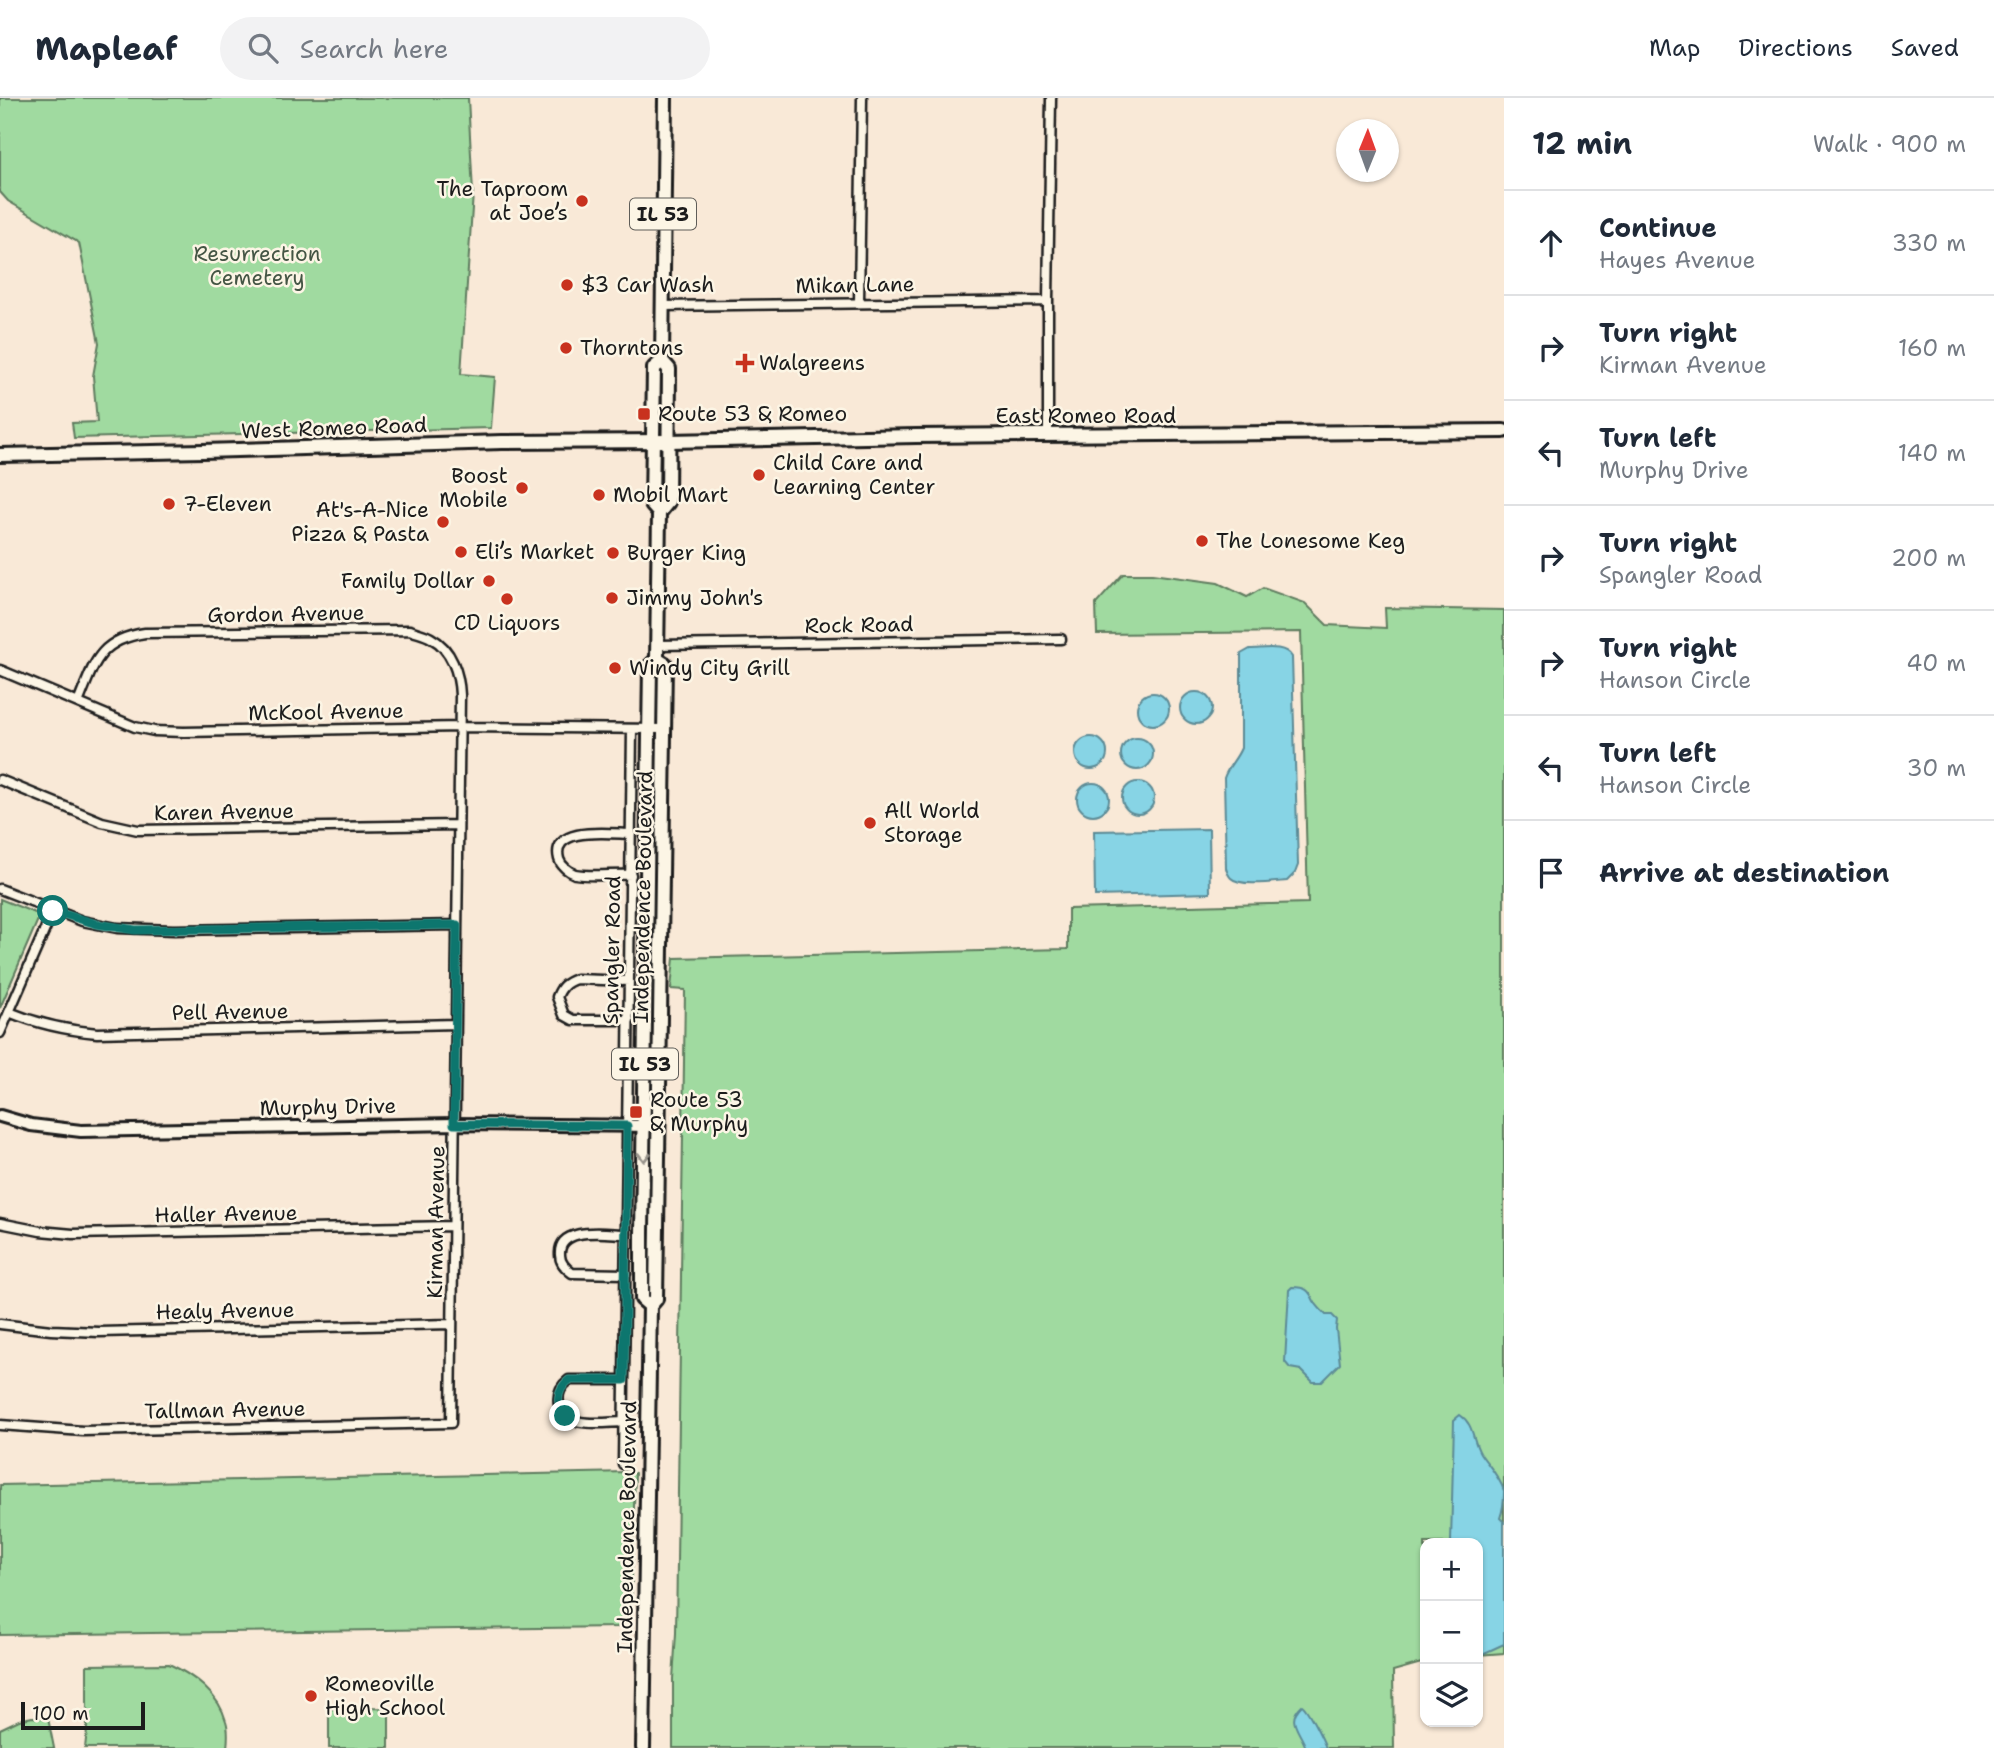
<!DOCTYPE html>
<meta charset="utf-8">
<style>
:root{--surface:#fff;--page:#f2f2f3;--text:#1f2937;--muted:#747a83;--line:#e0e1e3}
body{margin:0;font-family:"Shantell Sans",sans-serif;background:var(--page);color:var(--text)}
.controls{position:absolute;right:21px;bottom:21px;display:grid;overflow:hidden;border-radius:14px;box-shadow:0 2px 5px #0004}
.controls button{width:63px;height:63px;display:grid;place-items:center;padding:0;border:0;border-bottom:2px solid var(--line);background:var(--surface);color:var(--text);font:35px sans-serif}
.compass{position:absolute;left:1336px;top:21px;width:63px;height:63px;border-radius:50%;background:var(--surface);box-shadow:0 2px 5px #0004;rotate:1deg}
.scale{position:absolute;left:21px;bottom:18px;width:124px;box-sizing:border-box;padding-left:7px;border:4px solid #1c1c1c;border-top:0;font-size:19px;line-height:24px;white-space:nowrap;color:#1c1c1c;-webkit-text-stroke:5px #fcf5e5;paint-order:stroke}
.stop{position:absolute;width:21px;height:21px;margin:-16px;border:5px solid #0f766e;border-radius:50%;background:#fff}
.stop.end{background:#0f766e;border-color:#fff;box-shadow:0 2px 7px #0008}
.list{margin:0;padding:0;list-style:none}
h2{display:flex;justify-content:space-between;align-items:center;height:91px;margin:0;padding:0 28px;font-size:30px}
h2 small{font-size:23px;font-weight:400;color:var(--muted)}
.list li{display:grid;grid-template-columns:46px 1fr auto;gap:21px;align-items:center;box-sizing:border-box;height:105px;padding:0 28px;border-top:2px solid var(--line)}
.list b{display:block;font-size:26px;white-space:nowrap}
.list p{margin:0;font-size:23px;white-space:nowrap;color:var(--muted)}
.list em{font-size:23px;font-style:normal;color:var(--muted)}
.icon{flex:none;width:38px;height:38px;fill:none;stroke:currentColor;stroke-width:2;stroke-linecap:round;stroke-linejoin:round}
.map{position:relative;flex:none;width:1504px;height:1650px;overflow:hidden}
header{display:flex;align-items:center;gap:42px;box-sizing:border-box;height:98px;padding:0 35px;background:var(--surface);border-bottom:2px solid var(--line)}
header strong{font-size:33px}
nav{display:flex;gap:38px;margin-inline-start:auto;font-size:24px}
.search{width:490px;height:63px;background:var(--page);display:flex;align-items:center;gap:18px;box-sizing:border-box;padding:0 24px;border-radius:38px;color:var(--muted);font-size:26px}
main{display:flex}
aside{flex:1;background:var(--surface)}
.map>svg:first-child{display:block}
.green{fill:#a0daa0;stroke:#5e7b5e;stroke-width:2}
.water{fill:#87d4e5;stroke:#5c8a95;stroke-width:2}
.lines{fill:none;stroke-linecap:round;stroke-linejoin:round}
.minor-casing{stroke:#1c1c1c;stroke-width:13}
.tertiary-casing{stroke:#1c1c1c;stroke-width:16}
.secondary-casing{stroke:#1c1c1c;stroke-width:18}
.primary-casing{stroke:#1c1c1c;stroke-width:18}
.minor{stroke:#fcf5e5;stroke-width:8}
.tertiary{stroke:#fcf5e5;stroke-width:10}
.secondary{stroke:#fcf5e5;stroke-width:12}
.primary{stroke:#fcf5e5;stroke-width:12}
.oneway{stroke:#97938b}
.route{stroke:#0f766e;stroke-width:9}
.poi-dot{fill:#c8321e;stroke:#fcf5e5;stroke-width:2.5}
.labels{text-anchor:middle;stroke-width:5;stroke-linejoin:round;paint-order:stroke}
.shield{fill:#fcf5e5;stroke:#5f5d58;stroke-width:2}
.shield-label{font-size:19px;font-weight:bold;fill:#1c1c1c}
.poi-label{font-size:21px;fill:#1c1c1c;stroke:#fcf5e5;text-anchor:start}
.park-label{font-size:21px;fill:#454;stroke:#fcf5e5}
.street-label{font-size:21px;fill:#1c1c1c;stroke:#fcf5e5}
</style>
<header>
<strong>Mapleaf</strong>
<div class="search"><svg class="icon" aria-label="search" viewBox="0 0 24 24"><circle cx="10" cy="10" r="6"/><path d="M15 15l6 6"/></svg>Search here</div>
<nav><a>Map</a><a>Directions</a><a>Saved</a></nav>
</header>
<main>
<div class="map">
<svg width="1504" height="1650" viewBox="0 0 1504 1650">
<rect width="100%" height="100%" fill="#f9e9d7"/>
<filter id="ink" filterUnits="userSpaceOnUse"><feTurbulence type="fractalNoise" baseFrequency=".0143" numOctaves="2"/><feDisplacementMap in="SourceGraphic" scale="14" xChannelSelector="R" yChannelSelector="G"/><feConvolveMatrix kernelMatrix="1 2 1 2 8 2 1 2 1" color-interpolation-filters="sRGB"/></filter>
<g filter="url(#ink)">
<path class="green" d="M0 0H468L473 95 461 276 495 279 491 330 74 340 72 325 97 324 93 278 99 245 79 145 8 103 0 94Z
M1123 476H1152L1218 485 1247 499 1263 490 1305 505 1327 527 1386 530 1385 510 1504 512V1555L1478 1557V1445H1425V1564L1393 1573 1394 1650H673V1581L676 1535 685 892 671 891 674 860 1068 851V811L1308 805 1301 534 1097 536 1096 506Z
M0 801 40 817 0 910Z
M628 1374 635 1375 631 1511 620 1529 0 1537V1387Z
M169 1566C193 1577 219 1596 226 1623 229 1632 228 1641 227 1650H85L87 1632V1567Z
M389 1610V1650H329V1611Z
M32 1619 48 1620 54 1650H0V1631L19 1622Z"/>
<path class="water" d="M1250 551C1264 551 1284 546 1292 559L1298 767 1295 775 1287 783C1274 784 1240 789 1231 780 1228 777 1227 774 1226 770L1224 680C1228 668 1236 662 1241 650V556Z
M1180 610a16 16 0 1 1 32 0a16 16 0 1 1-32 0Z
M1137 611a16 16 0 1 1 32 0a16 16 0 1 1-32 0Z
M1075 655a16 16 0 1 1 32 0a16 16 0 1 1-32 0Z
M1121 656a16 16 0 1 1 32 0a16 16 0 1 1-32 0Z
M1122 700a16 16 0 1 1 32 0a16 16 0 1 1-32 0Z
M1077 701a16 16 0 1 1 32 0a16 16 0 1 1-32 0Z
M1209 731 1210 795 1095 798 1094 733Z
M1292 1189C1306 1189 1309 1192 1314 1203 1317 1208 1322 1213 1326 1217H1332L1337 1222 1336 1231 1340 1266 1322 1284H1313L1301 1272 1290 1270 1285 1264 1289 1192Z
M1460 1317C1474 1326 1472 1341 1480 1355 1488 1367 1500 1379 1504 1393 1504 1401 1503 1412 1500 1420L1504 1424V1546L1478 1558V1445H1451L1454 1322Z
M1302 1607C1308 1611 1323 1642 1326 1650H1306C1300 1632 1285 1623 1302 1607Z"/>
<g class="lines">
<defs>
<path id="minor" d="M859 204 862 0
M662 208 1048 203
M1048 338V203L1051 0
M658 547 1061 541
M0 572 135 629 154 633 184 634 460 629 664 631
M0 682 102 724 138 732 458 727
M631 777C615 776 590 779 575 776 569 774 561 768 559 761 550 727 612 736 631 736
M0 791 82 823 117 830 174 832 457 827
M9 914C38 926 66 932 97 935L456 926
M629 922H573L564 917 557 899C561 889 565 885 576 881L629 883
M0 935 53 813
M0 1125 40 1133 73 1136 453 1128
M626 1176 572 1175C565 1170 560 1165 560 1157 558 1127 607 1136 626 1136
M0 1226 51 1232 99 1234 452 1226
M624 1324C604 1324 565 1332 559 1306 557 1295 561 1288 569 1282H624
M0 1327 83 1333 451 1325 460 597C459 576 452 551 431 540 425 536 417 535 410 532L145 535C98 542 94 566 78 605
M623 1366 632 631"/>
<path id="tertiary" d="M0 1018 31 1027 81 1033 454 1026 659 1028"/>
<path id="secondary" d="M0 357 203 353 502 344 668 343 916 338 1504 333"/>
<path id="primary" d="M659 415 652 407 654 270 662 263
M650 1208 642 1201V1136L650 568 657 561 659 415 668 404 669 271 662 263 665 0
M643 1650 650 1208 656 1201 665 566 657 561"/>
</defs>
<use href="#minor" class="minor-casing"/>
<use href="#tertiary" class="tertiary-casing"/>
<use href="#secondary" class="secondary-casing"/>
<use href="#primary" class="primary-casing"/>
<use href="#minor" class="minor"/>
<use href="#tertiary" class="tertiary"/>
<use href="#secondary" class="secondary"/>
<use href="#primary" class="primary"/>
</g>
<defs><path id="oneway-chevron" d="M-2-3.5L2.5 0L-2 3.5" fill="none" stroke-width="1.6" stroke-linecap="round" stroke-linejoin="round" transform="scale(1.75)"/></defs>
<use class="oneway" href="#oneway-chevron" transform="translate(644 1059) rotate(91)"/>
</g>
<g class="lines" filter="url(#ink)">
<path class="route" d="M53 813 97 826 135 832 457 827 454 1026 627 1028 624 1282H569C557 1292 555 1305 565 1318"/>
</g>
<g class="poi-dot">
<circle cx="582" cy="103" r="7"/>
<circle cx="567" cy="187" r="7"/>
<circle cx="566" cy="250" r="7"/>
<path d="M741.5 254.5h7v7h7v7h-7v7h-7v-7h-7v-7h7z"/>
<rect x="637" y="309" width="14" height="14" rx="3.5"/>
<circle cx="759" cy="377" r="7"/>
<circle cx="522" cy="390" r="7"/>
<circle cx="599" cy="397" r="7"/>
<circle cx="169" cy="406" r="7"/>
<circle cx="443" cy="424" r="7"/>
<circle cx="1202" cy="443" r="7"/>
<circle cx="461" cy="454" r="7"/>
<circle cx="613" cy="455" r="7"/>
<circle cx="489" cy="483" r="7"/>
<circle cx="612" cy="500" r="7"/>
<circle cx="507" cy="501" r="7"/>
<circle cx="615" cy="570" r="7"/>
<circle cx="870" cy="725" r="7"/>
<rect x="629" y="1007" width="14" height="14" rx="3.5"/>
<circle cx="311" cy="1598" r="7"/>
</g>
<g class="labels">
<g class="shield">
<rect x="630" y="100.5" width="66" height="31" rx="5"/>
<rect x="612" y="950.5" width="66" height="31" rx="5"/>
</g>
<g class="shield-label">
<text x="663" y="123">IL 53</text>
<text x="645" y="973">IL 53</text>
</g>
<g class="poi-label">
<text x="568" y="98" text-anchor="end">The Taproom<tspan x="568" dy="24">at Joe’s</tspan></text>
<text x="581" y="194">$3 Car Wash</text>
<text x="580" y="257">Thorntons</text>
<text x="759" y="272">Walgreens</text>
<text x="658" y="323">Route 53 &amp; Romeo</text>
<text x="773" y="372">Child Care and<tspan x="773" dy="24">Learning Center</tspan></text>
<text x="508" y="385" text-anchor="end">Boost<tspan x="508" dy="24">Mobile</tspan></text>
<text x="613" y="404">Mobil Mart</text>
<text x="183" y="413">7-Eleven</text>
<text x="429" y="419" text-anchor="end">At's-A-Nice<tspan x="429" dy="24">Pizza &amp; Pasta</tspan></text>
<text x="1216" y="450">The Lonesome Keg</text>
<text x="475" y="461">Eli’s Market</text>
<text x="627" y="462">Burger King</text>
<text x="475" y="490" text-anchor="end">Family Dollar</text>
<text x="626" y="507">Jimmy John's</text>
<text x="507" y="532" text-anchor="middle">CD Liquors</text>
<text x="629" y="577">Windy City Grill</text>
<text x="884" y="720">All World<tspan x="884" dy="24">Storage</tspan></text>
<text x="650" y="1009">Route 53<tspan x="650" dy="24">&amp; Murphy</tspan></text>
<text x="325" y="1593">Romeoville<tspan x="325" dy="24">High School</tspan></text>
</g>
<g class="park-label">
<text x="257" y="163">Resurrection<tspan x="257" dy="24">Cemetery</tspan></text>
</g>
<g class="street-label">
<text transform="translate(855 187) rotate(-1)" y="7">Mikan Lane</text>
<text x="1086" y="325">East Romeo Road</text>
<text transform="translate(334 330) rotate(-2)" y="7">West Romeo Road</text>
<text transform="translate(286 516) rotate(-1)" y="7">Gordon Avenue</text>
<text transform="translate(859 527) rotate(-1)" y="7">Rock Road</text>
<text transform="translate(326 614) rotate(-1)" y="7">McKool Avenue</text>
<text transform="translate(224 714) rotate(-1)" y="7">Karen Avenue</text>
<text transform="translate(643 799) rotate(-89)" y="7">Independence Boulevard</text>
<text transform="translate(612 852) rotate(-89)" y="7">Spangler Road</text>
<text transform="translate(230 914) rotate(-1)" y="7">Pell Avenue</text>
<text transform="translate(328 1009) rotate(-1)" y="7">Murphy Drive</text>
<text transform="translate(226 1116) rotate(-1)" y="7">Haller Avenue</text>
<text transform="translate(436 1124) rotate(-89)" y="7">Kirman Avenue</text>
<text transform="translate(225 1213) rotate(-1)" y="7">Healy Avenue</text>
<text transform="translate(225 1312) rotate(-1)" y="7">Tallman Avenue</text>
<text transform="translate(627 1429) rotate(-89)" y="7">Independence Boulevard</text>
</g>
</g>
</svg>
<div class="controls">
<button>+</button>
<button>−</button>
<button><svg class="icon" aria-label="layers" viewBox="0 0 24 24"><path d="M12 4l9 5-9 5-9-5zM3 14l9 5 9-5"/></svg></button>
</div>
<svg class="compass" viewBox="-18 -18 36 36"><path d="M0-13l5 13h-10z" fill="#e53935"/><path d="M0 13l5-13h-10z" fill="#747a83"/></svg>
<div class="scale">100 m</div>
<div class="stop" style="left:53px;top:813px"></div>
<div class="stop end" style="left:565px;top:1318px"></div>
</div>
<aside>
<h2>12 min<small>Walk · 900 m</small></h2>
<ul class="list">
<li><svg class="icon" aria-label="ahead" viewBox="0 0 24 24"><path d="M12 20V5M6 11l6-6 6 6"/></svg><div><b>Continue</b><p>Hayes Avenue</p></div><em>330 m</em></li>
<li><svg class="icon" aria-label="right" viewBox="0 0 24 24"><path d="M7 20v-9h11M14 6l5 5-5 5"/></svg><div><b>Turn right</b><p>Kirman Avenue</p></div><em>160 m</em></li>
<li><svg class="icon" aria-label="left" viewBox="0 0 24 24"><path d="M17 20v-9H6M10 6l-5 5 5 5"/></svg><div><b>Turn left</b><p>Murphy Drive</p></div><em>140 m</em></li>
<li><svg class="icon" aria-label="right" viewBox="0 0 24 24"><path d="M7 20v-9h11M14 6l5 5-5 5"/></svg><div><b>Turn right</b><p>Spangler Road</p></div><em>200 m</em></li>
<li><svg class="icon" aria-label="right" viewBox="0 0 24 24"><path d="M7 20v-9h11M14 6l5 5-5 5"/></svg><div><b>Turn right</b><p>Hanson Circle</p></div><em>40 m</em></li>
<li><svg class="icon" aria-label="left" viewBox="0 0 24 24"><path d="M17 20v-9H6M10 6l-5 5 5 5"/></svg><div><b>Turn left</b><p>Hanson Circle</p></div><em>30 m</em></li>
<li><svg class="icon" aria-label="arrive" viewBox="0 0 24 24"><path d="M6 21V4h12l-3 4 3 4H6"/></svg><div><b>Arrive at destination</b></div></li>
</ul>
</aside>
</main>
